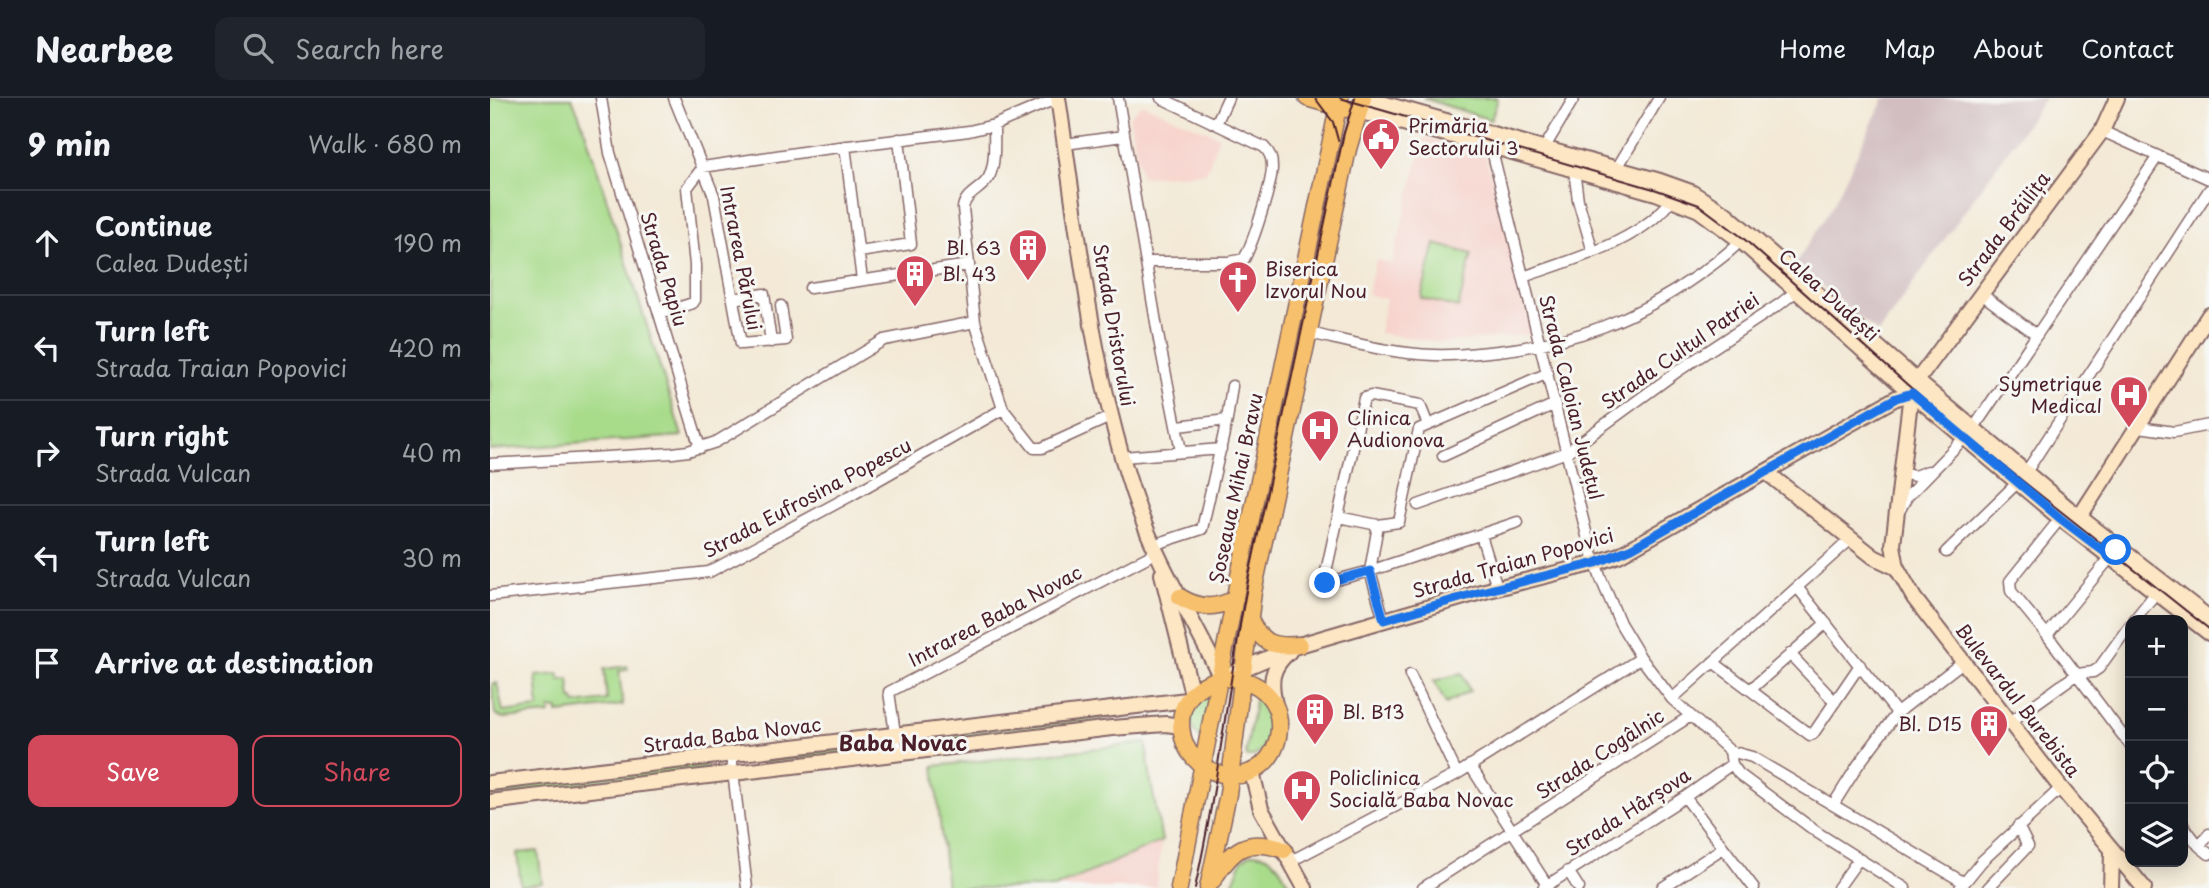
<!DOCTYPE html>
<meta charset="utf-8">
<style>
:root{--surface:#171b24;--page:#20242c;--text:#f1f3f6;--muted:#9ea1a6;--line:#363941;--accent:#d1495b}
body{margin:0;font-family:"Playpen Sans",sans-serif;background:var(--page);color:var(--text)}
.controls{position:absolute;right:21px;bottom:21px;display:grid;overflow:hidden;border-radius:14px;box-shadow:0 4px 18px #0003}
.controls button{width:63px;height:63px;display:grid;place-items:center;padding:0;border:0;border-bottom:2px solid var(--line);background:var(--surface);color:var(--text);font:35px sans-serif}
.stop{position:absolute;width:21px;height:21px;margin:-16px;border:5px solid #1a73e8;border-radius:50%;background:#fff}
.stop.end{background:#1a73e8;border-color:#fff;box-shadow:0 2px 7px #0008}
.list{margin:0;padding:0;list-style:none}
h2{display:flex;justify-content:space-between;align-items:center;height:91px;margin:0;padding:0 28px;font-size:30px}
h2 small{font-size:23px;font-weight:400;color:var(--muted)}
.list li{display:grid;grid-template-columns:46px 1fr auto;gap:21px;align-items:center;box-sizing:border-box;height:105px;padding:0 28px;border-top:2px solid var(--line)}
.list b{display:block;font-size:26px;white-space:nowrap}
.list p{margin:0;font-size:23px;white-space:nowrap;color:var(--muted)}
.list em{font-size:23px;font-style:normal;color:var(--muted)}
.actions{display:flex;gap:14px;padding:21px 28px}
.actions a{flex:1;padding:16px 0;border:2px solid var(--accent);border-radius:14px;text-align:center;font-size:24px;color:var(--accent)}
.actions .main{background:var(--accent);color:#fff}
.icon{flex:none;width:38px;height:38px;fill:none;stroke:currentColor;stroke-width:2;stroke-linecap:round;stroke-linejoin:round}
.map{position:relative;flex:none;width:1719px;height:790px;overflow:hidden}
header{display:flex;align-items:center;gap:42px;box-sizing:border-box;height:98px;padding:0 35px;background:var(--surface);border-bottom:2px solid var(--line)}
header strong{font-size:33px}
nav{display:flex;gap:38px;margin-inline-start:auto;font-size:24px}
.search{width:490px;height:63px;background:var(--page);display:flex;align-items:center;gap:18px;box-sizing:border-box;padding:0 24px;border-radius:14px;color:var(--muted);font-size:26px}
main{display:flex}
aside{flex:1;background:var(--surface)}
.map>svg:first-child{display:block}
.built{fill:#f7d0c9}
.industrial{fill:#d2bec1}
.green{fill:#a8dc8b;stroke:#797e5b;stroke-width:2}
.lines{fill:none;stroke-linecap:round;stroke-linejoin:round}
.street-casing{stroke:#856667;stroke-width:13}
.secondary-casing{stroke:#856667;stroke-width:18}
.primary-casing{stroke:#856667;stroke-width:19}
.street{stroke:#fff;stroke-width:10}
.secondary{stroke:#fce6c4;stroke-width:14}
.primary{stroke:#f7c06c;stroke-width:16}
.tram{stroke:#4a1f2b;stroke-width:2}
.route{stroke:#1a73e8;stroke-width:9}
.labels{text-anchor:middle;stroke-width:6;stroke-linejoin:round;paint-order:stroke}
.poi-label{font-size:19px;fill:#4a1f2b;stroke:#f6f6f2;text-anchor:start}
.street-label{font-size:19px;fill:#4a1f2b;stroke:#f6f6f2}
.neighbourhood-label{font-size:21px;font-weight:bold;fill:#4a1f2b;stroke:#f6f6f2}
</style>
<header>
<strong>Nearbee</strong>
<div class="search"><svg class="icon" aria-label="search" viewBox="0 0 24 24"><circle cx="10" cy="10" r="6"/><path d="M15 15l6 6"/></svg>Search here</div>
<nav><a>Home</a><a>Map</a><a>About</a><a>Contact</a></nav>
</header>
<main>
<aside>
<h2>9 min<small>Walk · 680 m</small></h2>
<ul class="list">
<li><svg class="icon" aria-label="ahead" viewBox="0 0 24 24"><path d="M12 20V5M6 11l6-6 6 6"/></svg><div><b>Continue</b><p>Calea Dudești</p></div><em>190 m</em></li>
<li><svg class="icon" aria-label="left" viewBox="0 0 24 24"><path d="M17 20v-9H6M10 6l-5 5 5 5"/></svg><div><b>Turn left</b><p>Strada Traian Popovici</p></div><em>420 m</em></li>
<li><svg class="icon" aria-label="right" viewBox="0 0 24 24"><path d="M7 20v-9h11M14 6l5 5-5 5"/></svg><div><b>Turn right</b><p>Strada Vulcan</p></div><em>40 m</em></li>
<li><svg class="icon" aria-label="left" viewBox="0 0 24 24"><path d="M17 20v-9H6M10 6l-5 5 5 5"/></svg><div><b>Turn left</b><p>Strada Vulcan</p></div><em>30 m</em></li>
<li><svg class="icon" aria-label="arrive" viewBox="0 0 24 24"><path d="M6 21V4h12l-3 4 3 4H6"/></svg><div><b>Arrive at destination</b></div></li>
</ul>
<div class="actions"><a class="main">Save</a><a>Share</a></div>
</aside>
<div class="map">
<svg width="1719" height="790" viewBox="0 0 1719 790">
<rect width="100%" height="100%" fill="#f6f6f2"/>
<filter id="ink" filterUnits="userSpaceOnUse"><feTurbulence type="fractalNoise" baseFrequency=".0143" numOctaves="2"/><feDisplacementMap in="SourceGraphic" scale="14" xChannelSelector="R" yChannelSelector="G"/><feConvolveMatrix kernelMatrix="1 2 1 2 8 2 1 2 1" color-interpolation-filters="sRGB"/></filter>
<filter id="wash" filterUnits="userSpaceOnUse"><feTurbulence type="fractalNoise" baseFrequency=".00686" numOctaves="4" result="noise"/><feDisplacementMap in="SourceGraphic" scale="28" xChannelSelector="R" yChannelSelector="G"/><feGaussianBlur stdDeviation="1.57" result="paint"/><feColorMatrix in="noise" values="0 0 0 0 0 0 0 0 0 0 0 0 0 0 0 0 0 1.4 0 .05"/><feComposite in="paint" operator="in"/></filter>
<g filter="url(#wash)">
<rect width="100%" height="100%" fill="#f3e9d6"/>
<path class="built" d="M652 6 729 38 716 75 651 79 639 19Z
M934 39 995 56 1041 232 1038 236 954 245 889 235 896 201 877 196 886 162 902 166Z
M672 743 666 790H564Z"/>
<path class="industrial" d="M1394 0H1555L1388 235 1305 166 1343 107Z"/>
<path class="green" d="M0 0H82L93 27 192 338 0 352Z
M933 0H1008L1001 22Z
M945 146 982 156 968 210 931 200Z
M137 568 138 572 129 573 133 607 68 615V611H60V616L13 620 5 616 2 586 7 585 13 614 49 610 46 578 69 576 70 582 79 581 81 601H84L85 606 117 602 114 571Z
M972 575 980 593 956 606 944 583Z
M722 593 710 640C691 622 703 604 722 593Z
M766 597C771 602 775 605 777 611 782 626 778 660 757 659L756 655Z
M612 618 609 622 612 626 420 647 415 641Z
M399 643 396 645 397 651 273 665V661L268 659Z
M656 645 661 684 672 743 564 790H457L444 668Z
M217 664 215 672 0 699V690Z
M48 753 52 785 31 788 27 755Z
M762 755C785 755 791 772 801 790H741L752 762Z"/>
</g>
<g filter="url(#ink)">
<g class="lines">
<defs>
<path id="street" d="M111 0 120 55 210 350
M184 0 224 98 251 246 296 242 291 208
M628 0 669 242 691 353
M726 26 738 0
M504 27C504 43 506 65 499 79 492 92 475 95 473 110L485 224 513 311 544 350H552L620 319
M1612 33 1719 81
M1000 44 1099 446 1111 481 1130 525 1151 560 1182 601 1240 653 1242 666 1249 676 1328 735 1415 790
M575 46 633 38
M355 48 372 182
M1052 54 1084 0
M1084 72 1088 102 1103 154
M1124 75 1169 0
M369 154 421 146 409 41
M657 164H740L754 161C763 145 782 86 782 69 782 60 780 55 774 49L671 0
M1033 179C1081 162 1155 143 1184 98
M320 190 479 167
M1490 195 1547 237
M243 201 274 196 281 244
M169 216 203 205 205 202V167L197 90 213 69 326 52 479 33 504 27 568 0
M819 235C860 244 902 256 944 257 965 258 987 255 1008 253 1085 244 1145 222 1208 177 1224 166 1241 154 1253 140
M938 327 930 307 881 298 874 300 834 483 835 485 880 473 1028 424
M688 328 737 322
M1649 329 1684 334 1719 327
M953 358 1065 306
M633 359 731 351
M0 366 183 355 198 353 226 344 394 242 485 224
M1411 375 1424 378 1438 373
M928 407 1077 354 1188 273 1290 206 1310 190
M1410 412 1417 399 1483 331 1668 58
M1573 417 1520 483 1521 493 1557 537 1640 647
M848 419 888 427 880 473 894 522
M888 427 909 424 929 331 1058 275
M991 437 1007 489
M663 447 712 431 737 322 742 288
M1456 454 1523 389 1540 368 1719 92
M1307 489 1407 615
M0 498 219 474 360 398 513 311
M1644 522 1669 491
M1557 537 1624 455
M1300 556 1345 604
M1223 564 1320 637 1323 636 1370 567
M920 577 967 676
M1260 592 1336 525
M1182 601 1361 441
M1520 624 1587 576 1603 574 1609 570 1640 527
M1240 653 1262 659 1473 784
M408 656 399 594 667 454
M241 657 257 790
M980 667 1057 787
M1195 699 1264 790
M1343 707 1368 667 1407 615 1474 563
M1693 727 1709 748 1719 756
M1709 748 1719 736
M801 763 967 676 1151 560
M1078 773 1089 790
M933 790 1199 619
M1053 790 1195 699 1242 666
M1172 790 1233 750
M1348 790 1368 762
M1470 790 1492 763 1571 690
M1498 790 1538 748 1528 728"/>
<path id="secondary" d="M568 0C589 138 602 280 649 412 670 471 705 524 731 580L809 547 991 494 1106 465 1129 457 1406 300 1421 295
M874 0 1170 83 1201 94 1236 116 1427 283 1578 410 1719 520
M1627 0 1612 33 1427 283 1421 295 1403 447 1407 470 1424 500 1571 690 1654 790
M867 13 1001 48 1166 95 1209 112 1251 143 1405 281 1571 421 1719 535
M1276 374 1384 459 1407 470
M1585 426 1719 217
M672 476 702 596
M785 607C780 584 780 570 799 554
M762 674 771 711 815 790
M0 685 697 602
M0 704 622 630 676 626 691 628
M1621 790 1622 755"/>
<path id="primary" d="M817 0 855 11
M690 499C710 511 724 511 745 501
M760 522C772 546 782 549 809 547
M731 580C818 578 798 691 732 676 721 674 711 668 704 660 690 645 686 617 699 600 706 589 719 584 731 580Z
M723 782C743 750 757 739 794 752
M689 790 749 478 850 0
M718 790 738 696 763 494 858 51 873 0"/>
</defs>
<use href="#street" class="street-casing"/>
<use href="#secondary" class="secondary-casing"/>
<use href="#primary" class="primary-casing"/>
<use href="#street" class="street"/>
<use href="#secondary" class="secondary"/>
<use href="#primary" class="primary"/>
<path class="tram" d="M825 0 843 24 848 42
M850 0 1167 92 1209 107 1253 140 1467 331 1719 531
M705 790C728 689 738 585 758 483L854 35 865 0"/>
</g>
</g>
<g class="lines" filter="url(#ink)">
<path class="route" d="M835 485 880 473 894 522 991 494 1106 465 1142 450 1406 300 1422 295 1571 421 1621 459 1626 452"/>
</g>
<defs>
<symbol id="civic-pin" viewBox="-11 -11 22 30"><path d="M0 17L-7.5 6A9.5 9.5 0 1 1 7.5 6Z" fill="#d1495b" stroke="#f6f6f2"/><path d="M-.6-6.5H3V-4.5H.6V-3L4-1V1h2V6H-6V1h2V-1L-.6-3ZM-1.2 2.5V6h2.4V2.5Z" fill="#fff"/></symbol>
<symbol id="building-pin" viewBox="-11 -11 22 30"><path d="M0 17L-7.5 6A9.5 9.5 0 1 1 7.5 6Z" fill="#d1495b" stroke="#f6f6f2"/><path d="M-4-6H4V6H1V3H-1V6H-4ZM-2.5-4.3h1.7v1.8h-1.7ZM.8-4.3h1.7v1.8H.8ZM-2.5-1h1.7V.8h-1.7ZM.8-1h1.7V.8H.8Z" fill="#fff"/></symbol>
<symbol id="church-pin" viewBox="-11 -11 22 30"><path d="M0 17L-7.5 6A9.5 9.5 0 1 1 7.5 6Z" fill="#d1495b" stroke="#f6f6f2"/><path d="M-1.2-6h2.4v3.5h3.3v2.4h-3.3V6h-2.4V-.1h-3.3v-2.4h3.3Z" fill="#fff"/></symbol>
<symbol id="hospital-pin" viewBox="-11 -11 22 30"><path d="M0 17L-7.5 6A9.5 9.5 0 1 1 7.5 6Z" fill="#d1495b" stroke="#f6f6f2"/><path d="M-5-5h3v3.5h4V-5h3V5h-3V1.5h-4V5h-3Z" fill="#fff"/></symbol>
</defs>
<g fill-rule="evenodd">
<use href="#civic-pin" x="869" y="17" width="44" height="60"/>
<use href="#building-pin" x="516" y="128" width="44" height="60"/>
<use href="#building-pin" x="403" y="154" width="44" height="60"/>
<use href="#church-pin" x="726" y="160" width="44" height="60"/>
<use href="#hospital-pin" x="1617" y="275" width="44" height="60"/>
<use href="#hospital-pin" x="808" y="309" width="44" height="60"/>
<use href="#building-pin" x="803" y="592" width="44" height="60"/>
<use href="#building-pin" x="1477" y="604" width="44" height="60"/>
<use href="#hospital-pin" x="790" y="669" width="44" height="60"/>
</g>
<g class="labels">
<g class="poi-label">
<text x="918" y="35">Primăria<tspan x="918" dy="22">Sectorului 3</tspan></text>
<text x="511" y="157" text-anchor="end">Bl. 63</text>
<text x="775" y="178">Biserica<tspan x="775" dy="22">Izvorul Nou</tspan></text>
<text x="452" y="183">Bl. 43</text>
<text x="1612" y="293" text-anchor="end">Symetrique<tspan x="1612" dy="22">Medical</tspan></text>
<text x="857" y="327">Clinica<tspan x="857" dy="22">Audionova</tspan></text>
<text x="852" y="621">Bl. B13</text>
<text x="1472" y="633" text-anchor="end">Bl. D15</text>
<text x="839" y="687">Policlinica<tspan x="839" dy="22">Socială Baba Novac</tspan></text>
</g>
<g class="street-label">
<text transform="translate(1514 131) rotate(-53)" y="7">Strada Brăilița</text>
<text transform="translate(251 160) rotate(79)" y="7">Intrarea Părului</text>
<text transform="translate(174 171) rotate(73)" y="7">Strada Papiu</text>
<text transform="translate(1339 197) rotate(42)" y="7">Calea Dudești</text>
<text transform="translate(624 227) rotate(80)" y="7">Strada Dristorului</text>
<text transform="translate(1190 253) rotate(-35)" y="7">Strada Cultul Patriei</text>
<text transform="translate(1081 299) rotate(76)" y="7">Strada Caloian Județul</text>
<text transform="translate(746 390) rotate(-78)" y="7">Șoseaua Mihai Bravu</text>
<text transform="translate(317 400) rotate(-28)" y="7">Strada Eufrosina Popescu</text>
<text transform="translate(1023 465) rotate(-16)" y="7">Strada Traian Popovici</text>
<text transform="translate(505 518) rotate(-28)" y="7">Intrarea Baba Novac</text>
<text transform="translate(1528 602) rotate(52)" y="7">Bulevardul Burebista</text>
<text transform="translate(242 637) rotate(-7)" y="7">Strada Baba Novac</text>
<text transform="translate(1110 656) rotate(-33)" y="7">Strada Cogâlnic</text>
<text transform="translate(1138 714) rotate(-33)" y="7">Strada Hârșova</text>
</g>
<g class="neighbourhood-label">
<text x="413" y="653">Baba Novac</text>
</g>
</g>
</svg>
<div class="controls">
<button>+</button>
<button>−</button>
<button><svg class="icon" aria-label="locate" viewBox="0 0 24 24"><circle cx="12" cy="12" r="6"/><path d="M12 2v4M12 18v4M2 12h4M18 12h4"/></svg></button>
<button><svg class="icon" aria-label="layers" viewBox="0 0 24 24"><path d="M12 4l9 5-9 5-9-5zM3 14l9 5 9-5"/></svg></button>
</div>
<div class="stop" style="left:1626px;top:452px"></div>
<div class="stop end" style="left:835px;top:485px"></div>
</div>
</main>
